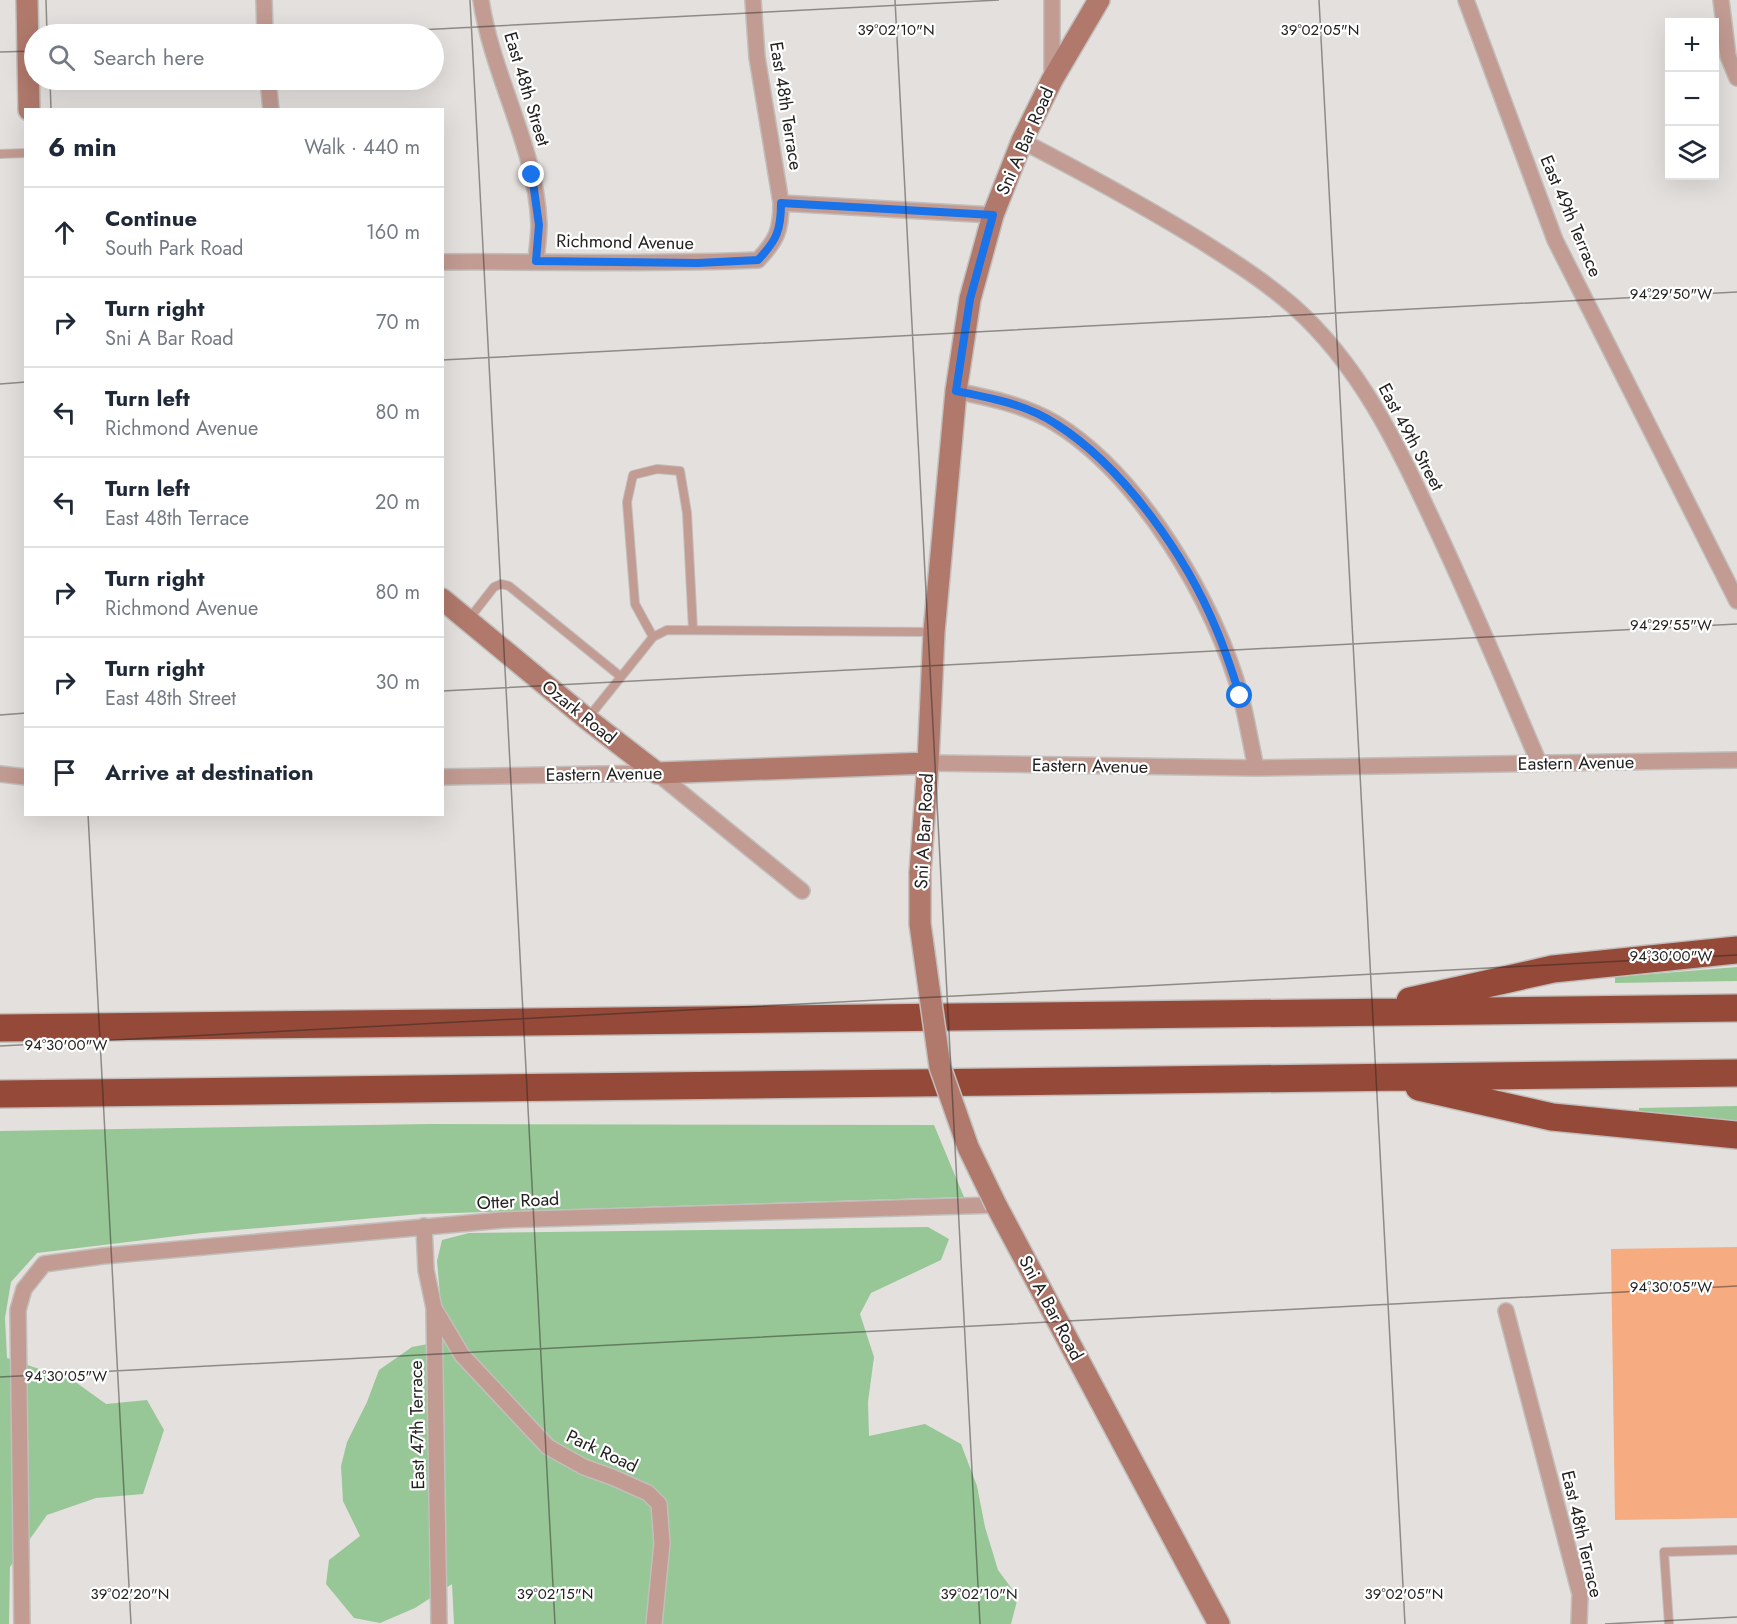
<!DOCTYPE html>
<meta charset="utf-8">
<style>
:root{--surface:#fff;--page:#f6f6f7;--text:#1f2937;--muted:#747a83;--line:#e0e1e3}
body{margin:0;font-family:Jost,sans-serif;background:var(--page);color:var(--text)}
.controls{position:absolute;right:18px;top:18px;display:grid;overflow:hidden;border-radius:0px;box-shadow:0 6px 24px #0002}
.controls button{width:54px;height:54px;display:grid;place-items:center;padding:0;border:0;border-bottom:2px solid var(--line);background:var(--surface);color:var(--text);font:30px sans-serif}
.stop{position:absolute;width:18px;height:18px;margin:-14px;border:4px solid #1a73e8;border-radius:50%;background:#fff}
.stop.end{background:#1a73e8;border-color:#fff;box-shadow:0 2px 6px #0008}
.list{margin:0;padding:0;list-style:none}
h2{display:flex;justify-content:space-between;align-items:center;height:78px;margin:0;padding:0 24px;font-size:26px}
h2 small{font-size:20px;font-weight:400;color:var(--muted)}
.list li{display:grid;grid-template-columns:39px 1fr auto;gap:18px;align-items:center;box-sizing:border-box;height:90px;padding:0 24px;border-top:2px solid var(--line)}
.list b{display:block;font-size:22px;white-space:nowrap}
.list p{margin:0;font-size:20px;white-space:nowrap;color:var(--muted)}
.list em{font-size:20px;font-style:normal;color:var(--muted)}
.icon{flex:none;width:33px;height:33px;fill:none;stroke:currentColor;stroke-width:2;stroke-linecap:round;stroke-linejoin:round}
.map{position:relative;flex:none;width:1737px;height:1624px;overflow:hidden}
.search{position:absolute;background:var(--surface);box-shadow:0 6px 24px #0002;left:24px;top:24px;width:420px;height:66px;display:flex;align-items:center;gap:15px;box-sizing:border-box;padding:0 21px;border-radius:33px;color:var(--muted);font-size:22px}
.panel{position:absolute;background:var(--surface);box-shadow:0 6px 24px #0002;left:24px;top:108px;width:420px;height:708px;border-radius:0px}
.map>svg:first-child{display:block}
.green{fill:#97c796}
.building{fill:#f7ab80}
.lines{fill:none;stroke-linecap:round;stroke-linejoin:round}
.lane-casing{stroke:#c1bebb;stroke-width:10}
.street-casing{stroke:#c1bebb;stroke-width:18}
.secondary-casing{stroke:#c1bebb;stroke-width:24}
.highway-casing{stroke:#c1bebb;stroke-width:30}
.lane{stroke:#c29b92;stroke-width:8}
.street{stroke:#c29b92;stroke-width:15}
.secondary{stroke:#b0796c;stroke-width:21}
.highway{stroke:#954938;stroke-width:27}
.secondary-bridge-casing{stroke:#c1bebb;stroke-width:24;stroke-linecap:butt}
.secondary-bridge{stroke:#b0796c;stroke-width:21}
.route{stroke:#1a73e8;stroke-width:8}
.ticks{fill:none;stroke:#232120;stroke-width:1.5;stroke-opacity:0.45}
.labels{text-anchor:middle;stroke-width:4.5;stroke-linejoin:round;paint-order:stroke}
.street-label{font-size:18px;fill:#232120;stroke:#fff}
.ticks-label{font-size:15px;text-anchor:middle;fill:#232120;stroke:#fff;stroke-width:4.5;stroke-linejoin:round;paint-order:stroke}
</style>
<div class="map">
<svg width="1737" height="1624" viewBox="0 0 1737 1624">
<rect width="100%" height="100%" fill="#e4e0dd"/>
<path class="green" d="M1737 967V981L1615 983V977Z
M1737 1106V1125L1639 1117V1108Z
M431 1124 934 1125 964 1197 421 1214 202 1233 37 1253 11 1282 5 1318 7 1358 74 1381 106 1404 147 1400 164 1430 143 1494 96 1498 47 1515 10 1567 9 1624H0V1131Z
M928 1227 949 1239 941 1260 871 1293 860 1314 874 1357 868 1402 869 1436 925 1424 961 1444 977 1486 985 1527 998 1570 1018 1597 1011 1624H454L452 1584 415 1608 380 1623 354 1618 326 1584 329 1560 360 1536 343 1501 341 1466 347 1442 367 1402 379 1370 412 1347 444 1341 437 1261 442 1240 469 1233Z"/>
<path class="building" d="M1737 1247V1518L1615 1520 1611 1249Z"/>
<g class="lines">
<defs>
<path id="lane" d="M0 154 26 153
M469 619 494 587 501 584 509 586 620 676
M653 637 635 604 627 502 633 475 657 469 680 471 687 513 693 630
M588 718 653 637 667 630 932 632
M1669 1624 1664 1552 1737 1550"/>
<path id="street" d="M264 0 265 34
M481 0C492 76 536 146 539 224 539 236 537 249 536 261
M1052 0V80
M1466 0 1555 240 1737 601
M1721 0 1728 56 1737 78
M268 80 271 110
M1022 141C1080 171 1137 202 1193 236 1228 258 1262 279 1293 306 1362 367 1399 449 1437 530 1473 607 1506 685 1539 763
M781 203 993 215
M442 262C548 261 653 265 758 260 777 240 781 230 781 203L757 57 753 0
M956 391C990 398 1025 405 1055 423 1140 475 1216 603 1241 697 1247 720 1251 745 1256 768
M928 763 1256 768 1737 760
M0 774 26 777
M442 777 657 773 802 891
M424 1226 426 1270 434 1308 439 1624
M434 1308 462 1355 548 1447 584 1467 612 1477 648 1493 659 1504 662 1543 654 1624
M1506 1311 1580 1594 1579 1624
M22 1624 18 1310 24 1289 44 1264 103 1256 503 1220 996 1205"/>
<path id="secondary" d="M27 0 29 110
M442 599 587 719 657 773 928 763
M920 873 928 763 934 632 956 391 970 299 993 215 1022 141 1052 80 1099 0
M996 1205 1219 1624"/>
<path id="highway" d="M1410 1001 1553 969 1737 950
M0 1028 1737 1008
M1419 1087 1552 1117 1737 1135
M0 1094 1737 1073"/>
</defs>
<use href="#lane" class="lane-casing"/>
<use href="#street" class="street-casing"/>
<use href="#secondary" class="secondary-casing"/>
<use href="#highway" class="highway-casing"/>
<use href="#lane" class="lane"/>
<use href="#street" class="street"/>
<use href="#secondary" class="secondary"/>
<use href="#highway" class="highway"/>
<defs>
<path id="secondary-bridge" d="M920 873V924L940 1067 968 1147 996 1205"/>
</defs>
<use href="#secondary-bridge" class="secondary-bridge-casing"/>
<use href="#secondary-bridge" class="secondary-bridge"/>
</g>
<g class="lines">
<path class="route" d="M532 175 539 225 536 261 698 263 758 260C777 240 781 230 781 203L993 215 970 299 956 391C991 398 1026 404 1056 424 1124 467 1187 557 1217 631 1226 652 1233 674 1240 696"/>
</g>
<path class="ticks" d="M46 0 47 34M470 0 555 1624M895 0 980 1624M1319 0 1405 1624M341 34 999 0M0 52 34 51M50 80 51 110M442 360 1737 292M0 384 26 382M442 691 1737 624M0 715 26 713M88 814 131 1624M0 1046 1737 955M0 1377 1737 1286M1605 1624 1737 1617"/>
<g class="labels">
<g class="street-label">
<text transform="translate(527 89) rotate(73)" y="6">East 48th Street</text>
<text transform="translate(786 106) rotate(81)" y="6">East 48th Terrace</text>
<text transform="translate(1025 141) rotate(-66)" y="6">Sni A Bar Road</text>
<text transform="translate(1571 216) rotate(67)" y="6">East 49th Terrace</text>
<text transform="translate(625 242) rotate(1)" y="6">Richmond Avenue</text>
<text transform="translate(1411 437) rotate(62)" y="6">East 49th Street</text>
<text transform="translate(579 712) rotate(39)" y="6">Ozark Road</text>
<text transform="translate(1576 763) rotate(-1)" y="6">Eastern Avenue</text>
<text transform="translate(1090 766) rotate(1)" y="6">Eastern Avenue</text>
<text transform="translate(604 774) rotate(-1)" y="6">Eastern Avenue</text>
<text transform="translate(924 831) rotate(-87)" y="6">Sni A Bar Road</text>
<text transform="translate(518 1201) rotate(-3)" y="6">Otter Road</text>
<text transform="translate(1051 1308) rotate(62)" y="6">Sni A Bar Road</text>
<text transform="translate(417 1425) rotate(-91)" y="6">East 47th Terrace</text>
<text transform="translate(602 1451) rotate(25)" y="6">Park Road</text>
<text transform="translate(1582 1534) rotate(77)" y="6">East 48th Terrace</text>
</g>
</g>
<g class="ticks-label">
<text x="896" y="35">39°02'10"N</text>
<text x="1320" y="35">39°02'05"N</text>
<text x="1671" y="299">94°29'50"W</text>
<text x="1671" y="630">94°29'55"W</text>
<text x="1671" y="961">94°30'00"W</text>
<text x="66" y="1050">94°30'00"W</text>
<text x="1671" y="1292">94°30'05"W</text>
<text x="66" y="1381">94°30'05"W</text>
<text x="130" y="1599">39°02'20"N</text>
<text x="555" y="1599">39°02'15"N</text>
<text x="979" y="1599">39°02'10"N</text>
<text x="1404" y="1599">39°02'05"N</text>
</g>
</svg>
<div class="controls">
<button>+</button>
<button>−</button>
<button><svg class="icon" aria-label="layers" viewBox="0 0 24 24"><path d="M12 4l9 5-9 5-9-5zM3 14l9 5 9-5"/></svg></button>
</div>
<div class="stop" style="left:1240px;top:696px"></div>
<div class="stop end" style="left:532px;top:175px"></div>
<div class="search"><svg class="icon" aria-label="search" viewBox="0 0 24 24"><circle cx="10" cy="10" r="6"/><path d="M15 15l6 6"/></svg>Search here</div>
<section class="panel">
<h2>6 min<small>Walk · 440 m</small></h2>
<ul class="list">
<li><svg class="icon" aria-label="ahead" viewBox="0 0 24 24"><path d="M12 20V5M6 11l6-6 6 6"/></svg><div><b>Continue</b><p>South Park Road</p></div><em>160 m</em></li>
<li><svg class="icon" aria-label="right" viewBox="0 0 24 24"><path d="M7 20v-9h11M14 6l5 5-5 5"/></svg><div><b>Turn right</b><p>Sni A Bar Road</p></div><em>70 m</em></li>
<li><svg class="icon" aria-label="left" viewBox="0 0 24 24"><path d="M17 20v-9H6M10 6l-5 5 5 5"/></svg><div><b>Turn left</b><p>Richmond Avenue</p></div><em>80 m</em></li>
<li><svg class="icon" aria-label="left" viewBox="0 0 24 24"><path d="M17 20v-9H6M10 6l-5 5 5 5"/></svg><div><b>Turn left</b><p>East 48th Terrace</p></div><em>20 m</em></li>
<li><svg class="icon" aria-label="right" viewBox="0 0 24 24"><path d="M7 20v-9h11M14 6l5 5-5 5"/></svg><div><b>Turn right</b><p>Richmond Avenue</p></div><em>80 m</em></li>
<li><svg class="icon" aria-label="right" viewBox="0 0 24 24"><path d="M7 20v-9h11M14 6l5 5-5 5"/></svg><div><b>Turn right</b><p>East 48th Street</p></div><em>30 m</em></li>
<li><svg class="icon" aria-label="arrive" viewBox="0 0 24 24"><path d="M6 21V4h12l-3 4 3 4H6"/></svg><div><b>Arrive at destination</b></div></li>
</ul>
</section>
</div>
